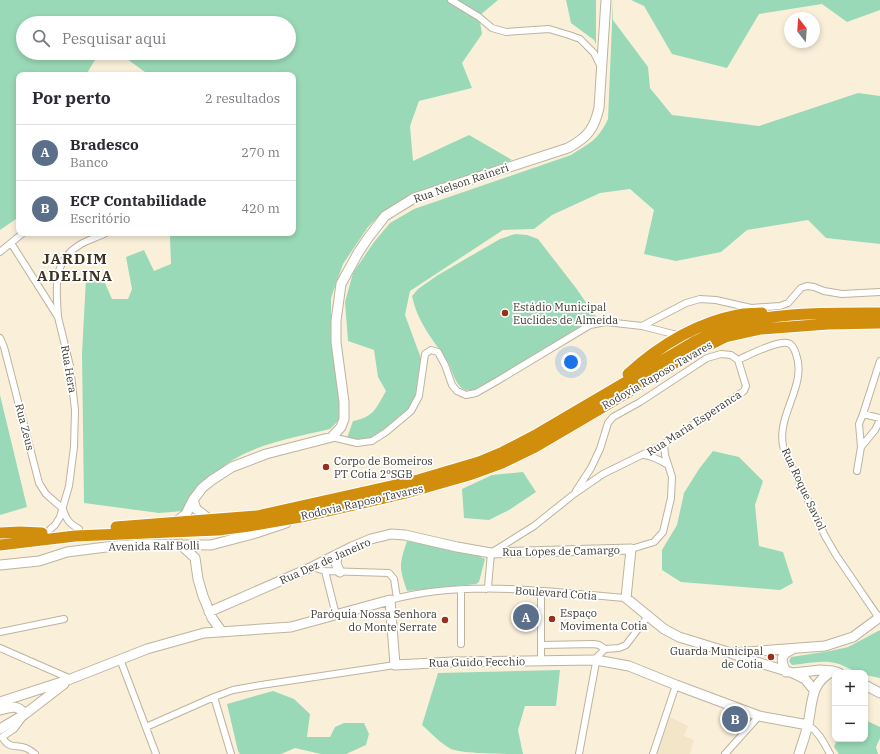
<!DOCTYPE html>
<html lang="pt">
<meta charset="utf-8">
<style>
:root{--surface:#fff;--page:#f7f7f7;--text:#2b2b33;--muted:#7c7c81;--line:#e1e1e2;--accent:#ea580c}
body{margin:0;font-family:"IBM Plex Serif",serif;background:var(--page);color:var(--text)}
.controls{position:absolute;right:12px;bottom:12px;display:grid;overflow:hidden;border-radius:8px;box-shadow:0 2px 6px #0003}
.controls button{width:36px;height:36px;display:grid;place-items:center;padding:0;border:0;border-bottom:1px solid var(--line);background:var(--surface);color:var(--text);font:20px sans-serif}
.compass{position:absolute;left:784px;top:12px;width:36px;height:36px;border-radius:50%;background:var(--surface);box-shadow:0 2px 6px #0003;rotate:343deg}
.you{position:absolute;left:571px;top:362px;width:14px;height:14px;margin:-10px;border:3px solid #fff;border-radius:50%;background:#1a73e8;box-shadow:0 0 0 6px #1a73e833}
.badge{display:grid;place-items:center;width:26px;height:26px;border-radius:50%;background:var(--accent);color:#fff;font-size:13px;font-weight:700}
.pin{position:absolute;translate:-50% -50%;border:2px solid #fff;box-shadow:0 1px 4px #0006}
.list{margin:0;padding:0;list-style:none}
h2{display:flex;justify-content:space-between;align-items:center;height:52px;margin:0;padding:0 16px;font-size:17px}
h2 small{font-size:13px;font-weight:400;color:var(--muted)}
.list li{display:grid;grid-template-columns:26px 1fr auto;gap:12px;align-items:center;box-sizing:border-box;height:56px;padding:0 16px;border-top:1px solid var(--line)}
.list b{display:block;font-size:15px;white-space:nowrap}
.list p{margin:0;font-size:13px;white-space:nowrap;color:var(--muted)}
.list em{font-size:13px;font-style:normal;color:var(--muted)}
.icon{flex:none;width:22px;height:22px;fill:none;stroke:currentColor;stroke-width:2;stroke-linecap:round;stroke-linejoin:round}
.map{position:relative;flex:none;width:880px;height:754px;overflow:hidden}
.search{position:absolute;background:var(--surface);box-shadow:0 2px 6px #0003;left:16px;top:16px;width:280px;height:44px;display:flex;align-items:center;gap:10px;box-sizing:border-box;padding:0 14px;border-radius:22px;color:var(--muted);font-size:15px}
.panel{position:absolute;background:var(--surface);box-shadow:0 2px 6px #0003;left:16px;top:72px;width:280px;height:164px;border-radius:8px}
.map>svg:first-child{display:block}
.built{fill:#f2e5c8}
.green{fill:#9ad9b7}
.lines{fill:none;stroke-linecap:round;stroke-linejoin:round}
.street-casing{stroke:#bdb39e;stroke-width:8}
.secondary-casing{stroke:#bdb39e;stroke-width:11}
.highway-casing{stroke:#fff;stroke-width:13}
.street{stroke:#fff;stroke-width:6}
.secondary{stroke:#fff;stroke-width:9}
.highway{stroke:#d18d0c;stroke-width:11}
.poi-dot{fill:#99301a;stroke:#fff;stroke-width:1.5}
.labels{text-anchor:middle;stroke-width:3.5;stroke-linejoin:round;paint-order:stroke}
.street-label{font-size:11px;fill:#3d3930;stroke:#fff}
.poi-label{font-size:11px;fill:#3d3930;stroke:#fff;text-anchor:start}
.district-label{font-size:15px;font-weight:bold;letter-spacing:1px;fill:#3c3423;stroke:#fff}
</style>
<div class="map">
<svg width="880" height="754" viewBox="0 0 880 754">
<rect width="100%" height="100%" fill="#faf0da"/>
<path class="built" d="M670 717 688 726 684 736 694 740 690 754H657Z"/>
<path class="green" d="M0 0H498L479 16 482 34 462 63 472 88 419 101 410 126 413 161 469 135 512 160 406 199 384 211 368 227 343 264 331 298V335L342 387 341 414 337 422 330 429C293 438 251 444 220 469 206 481 195 496 184 511L159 513 84 503 82 353 86 278 105 283 112 299H128L132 289 126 257 144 250 154 271 171 264 170 237 173 233H293V75H149L119 53H289V23H23V53H99L86 75H19V217L0 230Z
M566 0H596V44L594 40 571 23Z
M613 0V20L648 67 650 88 672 115 759 126 858 93 880 96V244L826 238 808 220 747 230 721 252 676 261 644 254 654 210 630 189 600 193 552 215 534 229 503 230 410 291 405 315 422 361 418 396 411 410 371 440 356 442 347 438 353 421C374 417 376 408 386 391L378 377 374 350 348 341 345 302 353 273 374 242 390 223 414 209 571 155C590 143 598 140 608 119Z
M631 0H880V10L847 22 822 4 759 14 727 68 672 54 644 6Z
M515 234 527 235 538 239 576 288 596 317 475 391C471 390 466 391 463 389 455 384 452 370 448 362 433 339 418 324 412 296L418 289 438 275 500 239Z
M0 395 27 507 0 515Z
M713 451 739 457 763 481 755 505 759 546 783 552 793 583 780 590 681 582 662 570V550L677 525 684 493 699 469Z
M523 472 536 492 509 510 489 520 464 518 462 489 492 475Z
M407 541 474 554 485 559 479 582 476 584 407 591C399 567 399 565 407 541Z
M880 630V678L865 675V673C855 673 848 667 839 664 823 659 807 664 792 665L789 661 791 657 830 651 848 647Z
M560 670 556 706H525L518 730 523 754C506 754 465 754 451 749 440 743 431 733 422 725L438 673Z
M273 691 294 699 310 714 307 737H330L335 727 344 723H364L369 734 366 745 346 754H321L295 748 281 754H240L238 751 227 704Z
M865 720 880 727V738L876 747 878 754H839L834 747 837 739H865Z"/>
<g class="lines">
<defs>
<path id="street" d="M451 0 479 17 492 28 506 32 549 29 569 35 580 39 594 53 601 67
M11 243 58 317 70 366 75 410 74 447 69 486 60 517 55 525 46 533
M0 252 23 233
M58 316C56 287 52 261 81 244 88 240 98 237 106 233
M642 326 681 336
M0 338 4 347 39 483 46 494 62 508
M738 360C747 356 781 338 790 344 793 346 795 351 796 354 808 387 774 416 784 450L825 536 836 555 879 618
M863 414 880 361
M332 437 357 443 372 441 386 432 411 411 419 396 425 354 431 350 438 352 445 365 452 385 457 391 466 395 476 393 497 381 590 325 606 322 642 326 686 303 700 299 716 300 751 308 780 306 788 303 801 288 807 286 814 287 824 291 842 294 880 292
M861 447 875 430 880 420
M644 455C653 456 660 460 668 465
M857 471 861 447 859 424 863 414 880 418
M576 491 591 468 600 449 608 423 613 417 640 402 707 358 721 354 731 355 738 360
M63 509C66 520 70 524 79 529
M631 549 654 542 663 532 671 498 672 477 665 455 664 444
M312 567 325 571 389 573 394 579 397 598
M325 571 336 615
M486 589 488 587 491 553 534 526 574 494 603 474 664 444 744 391 746 386 738 360
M390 600C466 579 549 592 626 598
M0 632 64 619
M461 644V590
M541 645 594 644 599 645 605 649
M0 648 71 679
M120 659 156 754
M541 660V591
M214 697 231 754
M23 717 14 729 2 737C10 750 15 744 26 748 29 749 32 752 35 754
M808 725C819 732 824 743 830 754
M146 727 214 697 233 690 261 685 395 665
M579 754 597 657 605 649 619 648 626 645 648 616
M653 754 676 685
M725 754 759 716"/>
<path id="secondary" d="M193 500 196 509 209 519
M177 521 186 514 193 500 202 488 212 480 232 467 266 454 332 437 341 427 344 419V402L336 342V321L341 284 358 253 368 238 385 216 414 198 568 148C588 137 594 129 599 108L606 0
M180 544 195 558 198 579 203 596 212 618 222 632
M338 555C335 562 336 565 340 572
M0 565 39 561 67 552 114 546 150 544 211 545 256 533 286 523
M209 612 312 567 352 547 371 539 391 534 405 535 457 547 491 553 631 549 626 598 664 629 679 637 731 653 750 660 793 673 820 670 833 671 839 673
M733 653 825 646 853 637 880 617
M786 672C780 659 780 655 793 649
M793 673 805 679 814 690
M865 685 880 693
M0 702 68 680 147 649 204 633 291 627 390 600 395 665 453 662 596 660 629 666 676 685 759 716 808 725
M0 710C11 707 17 704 25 714
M0 729 25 714 64 684
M799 754C802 744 806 734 808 724 813 701 810 683 833 671"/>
<path id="highway" d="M628 374C659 346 696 323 738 315 746 313 754 314 762 313
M116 527 257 516 418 480 479 462 503 452 534 436 694 342C708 335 721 329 736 324 780 312 834 313 880 313
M0 533 20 532 42 533
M0 545 75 536 218 530 249 526 306 516 406 493 469 475 502 463 535 447 622 396 681 359 725 337 761 329 828 324 880 323"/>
</defs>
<use href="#street" class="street-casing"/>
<use href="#secondary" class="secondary-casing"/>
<use href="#highway" class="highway-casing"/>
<use href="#street" class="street"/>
<use href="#secondary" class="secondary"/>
<use href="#highway" class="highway"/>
</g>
<g class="poi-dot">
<circle cx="505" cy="313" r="4"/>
<circle cx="326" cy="467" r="4"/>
<circle cx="552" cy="619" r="4"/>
<circle cx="445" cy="620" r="4"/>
<circle cx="771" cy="657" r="4"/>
</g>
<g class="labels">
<g class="street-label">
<text transform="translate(461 183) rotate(-19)" y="4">Rua Nelson Raineri</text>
<text transform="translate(69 369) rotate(80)" y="4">Rua Hera</text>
<text transform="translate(657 375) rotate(-30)" y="4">Rodovia Raposo Tavares</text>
<text transform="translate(694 423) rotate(-33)" y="4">Rua Maria Esperanca</text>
<text transform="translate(25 427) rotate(76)" y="4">Rua Zeus</text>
<text transform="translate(804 489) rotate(65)" y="4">Rua Roque Saviol</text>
<text transform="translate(362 502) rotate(-13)" y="4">Rodovia Raposo Tavares</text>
<text transform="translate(154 546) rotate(-1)" y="4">Avenida Ralf Bolli</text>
<text transform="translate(561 551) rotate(-1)" y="4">Rua Lopes de Camargo</text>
<text transform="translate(325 561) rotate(-24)" y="4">Rua Dez de Janeiro</text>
<text transform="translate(556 593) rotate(4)" y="4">Boulevard Cotia</text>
<text transform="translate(477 662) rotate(-1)" y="4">Rua Guido Fecchio</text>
</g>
<g class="poi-label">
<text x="513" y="311">Estádio Municipal<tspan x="513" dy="13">Euclides de Almeida</tspan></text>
<text x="334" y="465">Corpo de Bomeiros<tspan x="334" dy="13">PT Cotia 2ºSGB</tspan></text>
<text x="560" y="617">Espaço<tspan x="560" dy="13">Movimenta Cotia</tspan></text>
<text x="437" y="618" text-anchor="end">Paróquia Nossa Senhora<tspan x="437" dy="13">do Monte Serrate</tspan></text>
<text x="763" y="655" text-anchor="end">Guarda Municipal<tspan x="763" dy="13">de Cotia</tspan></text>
</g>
<g class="district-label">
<text x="75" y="264">JARDIM<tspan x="75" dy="17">ADELINA</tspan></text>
</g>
</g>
</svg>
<div class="controls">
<button>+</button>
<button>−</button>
</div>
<svg class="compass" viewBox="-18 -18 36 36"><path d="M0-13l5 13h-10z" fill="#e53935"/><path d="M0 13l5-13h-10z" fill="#7c7c81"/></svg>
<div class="you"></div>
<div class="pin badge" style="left:526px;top:617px;background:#5c6f8a">A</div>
<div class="pin badge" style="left:735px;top:719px;background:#5c6f8a">B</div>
<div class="search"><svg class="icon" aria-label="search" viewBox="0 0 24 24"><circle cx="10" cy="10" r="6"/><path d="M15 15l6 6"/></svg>Pesquisar aqui</div>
<section class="panel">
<h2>Por perto<small>2 resultados</small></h2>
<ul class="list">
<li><span class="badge" style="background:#5c6f8a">A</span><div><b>Bradesco</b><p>Banco</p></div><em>270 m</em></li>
<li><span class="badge" style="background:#5c6f8a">B</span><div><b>ECP Contabilidade</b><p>Escritório</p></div><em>420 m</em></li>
</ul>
</section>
</div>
